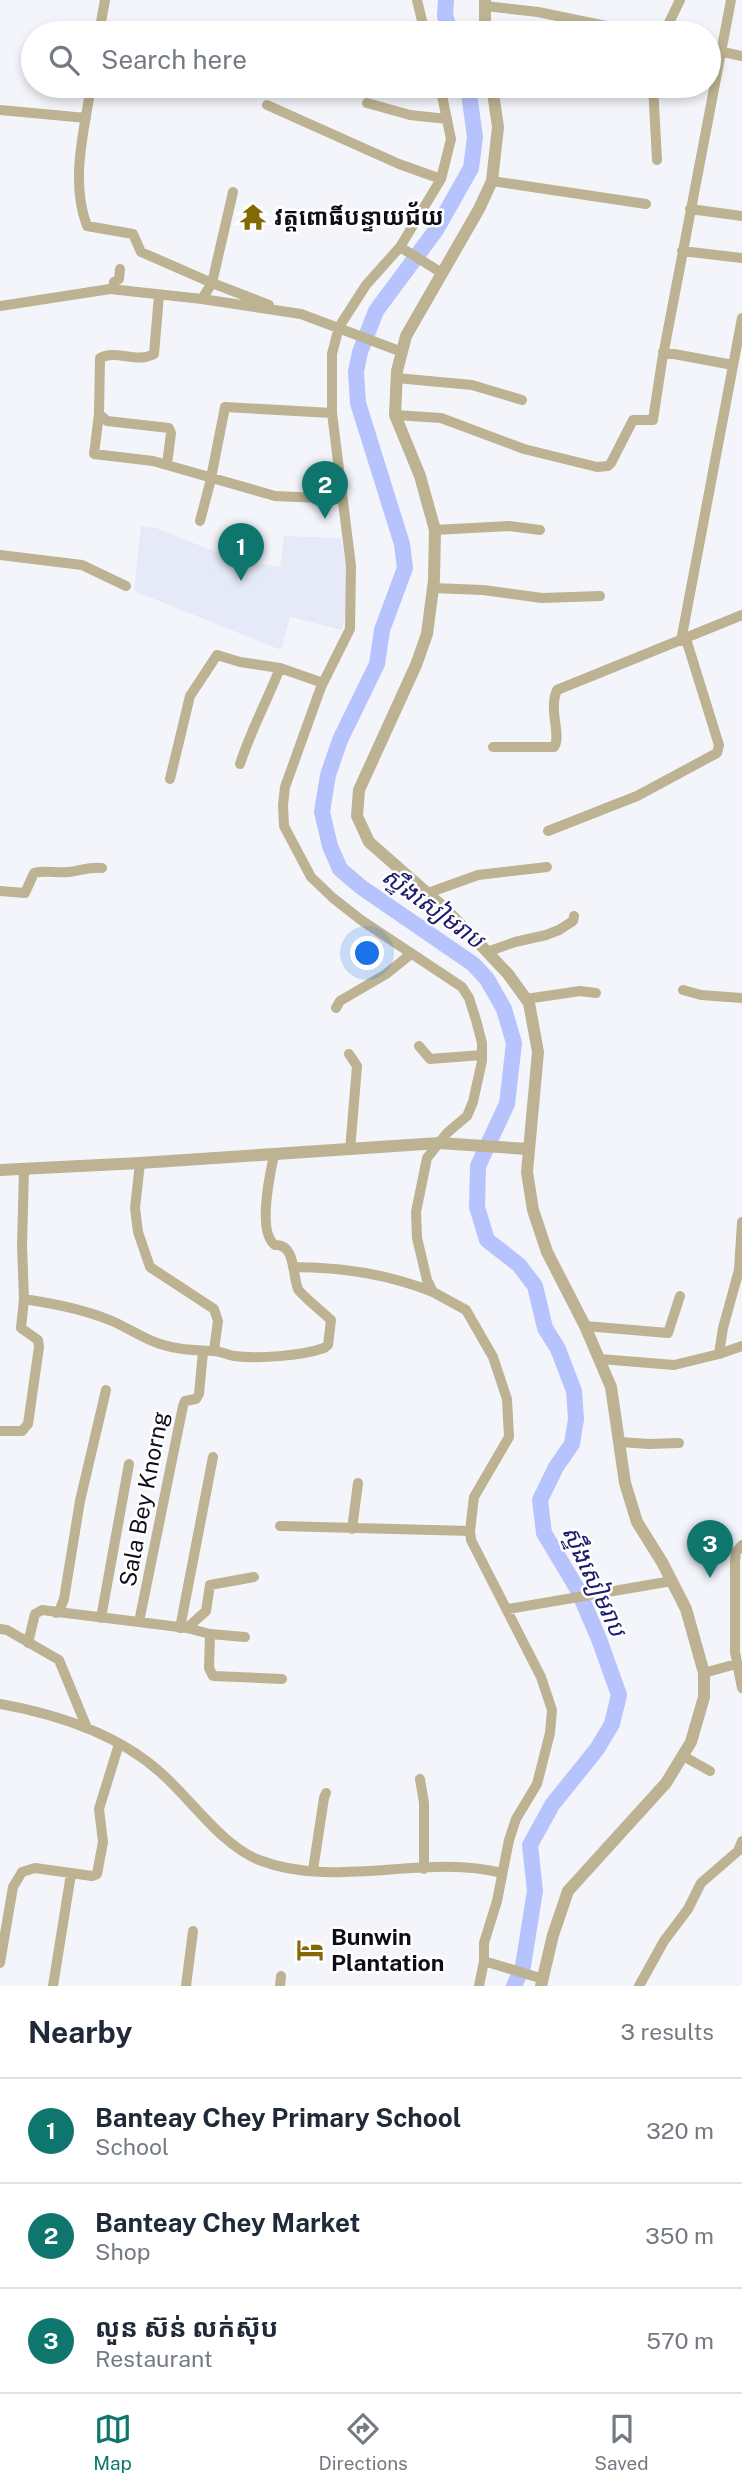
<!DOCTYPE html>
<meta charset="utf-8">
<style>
:root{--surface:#fff;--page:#f6f6f7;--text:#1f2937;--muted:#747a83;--line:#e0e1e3;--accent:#0f766e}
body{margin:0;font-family:"Public Sans","Noto Sans Khmer",sans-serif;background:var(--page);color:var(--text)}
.you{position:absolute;left:368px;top:954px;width:24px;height:24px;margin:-18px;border:5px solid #fff;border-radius:50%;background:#1a73e8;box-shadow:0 0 0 10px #1a73e833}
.badge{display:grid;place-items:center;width:46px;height:46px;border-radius:50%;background:var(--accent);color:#fff;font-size:23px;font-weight:700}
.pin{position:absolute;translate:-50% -58px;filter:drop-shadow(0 2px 4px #0008)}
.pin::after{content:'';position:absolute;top:37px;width:24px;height:21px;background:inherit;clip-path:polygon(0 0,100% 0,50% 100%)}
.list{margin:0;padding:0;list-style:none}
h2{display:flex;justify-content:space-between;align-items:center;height:91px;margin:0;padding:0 28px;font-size:30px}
h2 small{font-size:23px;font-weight:400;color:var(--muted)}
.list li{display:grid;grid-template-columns:46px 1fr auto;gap:21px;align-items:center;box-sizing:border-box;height:105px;padding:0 28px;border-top:2px solid var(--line)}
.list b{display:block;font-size:26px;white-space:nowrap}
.list p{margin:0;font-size:23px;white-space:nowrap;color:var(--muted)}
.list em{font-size:23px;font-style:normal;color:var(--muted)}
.icon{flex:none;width:38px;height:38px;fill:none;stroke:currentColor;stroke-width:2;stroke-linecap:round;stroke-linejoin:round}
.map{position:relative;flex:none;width:742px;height:1986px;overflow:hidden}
.search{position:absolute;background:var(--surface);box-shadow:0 4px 10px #0003;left:21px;right:21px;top:21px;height:77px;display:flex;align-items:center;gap:18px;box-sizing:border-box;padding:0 24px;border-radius:38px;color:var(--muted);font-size:26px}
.sheet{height:406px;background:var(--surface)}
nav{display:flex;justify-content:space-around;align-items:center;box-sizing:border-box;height:98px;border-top:2px solid var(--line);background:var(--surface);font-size:19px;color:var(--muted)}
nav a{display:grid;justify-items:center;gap:4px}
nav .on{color:var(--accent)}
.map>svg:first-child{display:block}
.built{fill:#e6eaf8}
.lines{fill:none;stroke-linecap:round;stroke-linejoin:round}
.river{stroke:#b6c3fd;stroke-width:16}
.minor{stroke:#bdb291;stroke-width:10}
.tertiary{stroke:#bdb291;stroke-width:12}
.labels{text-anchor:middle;stroke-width:5;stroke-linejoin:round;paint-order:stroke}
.poi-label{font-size:23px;font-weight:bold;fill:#0d0e18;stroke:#fff;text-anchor:start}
.street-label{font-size:23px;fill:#0d0e18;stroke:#fff}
.water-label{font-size:24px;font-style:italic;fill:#1d1b6c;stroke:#fff}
</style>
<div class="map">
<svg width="742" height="1986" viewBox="0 0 742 1986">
<rect width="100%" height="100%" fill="#f3f5fb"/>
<path class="built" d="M141 526 156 528 231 558 280 567 284 536 341 538 347 572V607L342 630 290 617 281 650 134 591Z"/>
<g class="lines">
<path class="river" d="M446 0 445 16 451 33
M468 86 475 137 471 168 436 230 376 311 360 352 356 372 358 403 402 544 405 568 382 630 377 664 340 740 328 775 322 812 330 846 340 869 361 887 473 964 487 979 504 1009 514 1043 507 1104 478 1166 477 1207 487 1240 519 1265 535 1286 545 1328 558 1349 574 1391 576 1419 572 1444 556 1467 540 1500 544 1533 578 1590 599 1639 619 1695 612 1724 597 1749 552 1805 530 1845 535 1891 523 1966 514 1986"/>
<path class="minor" d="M417 0 425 33
M485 6 538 12 640 33
M99 33 105 0
M664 33 680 0
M709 49 742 56
M91 86C84 132 70 181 87 226L133 234 141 252 212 283 269 305
M440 86 451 139 441 179 400 247 366 285 339 327 332 354V413L351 566 350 629 321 687 285 787 283 805 284 826 311 877 333 898 361 920 462 987 469 998 476 1020 482 1043V1061L473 1102 467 1116 447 1133 427 1158 416 1212 417 1238 427 1280 433 1292 466 1310 493 1357 507 1399 509 1437 474 1497 470 1531 471 1540 541 1677 552 1710 550 1733 537 1784 516 1819 509 1840 497 1901 484 1943V1961L479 1986
M653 86 657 160
M367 103 410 115 447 119
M267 105 399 164 441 179
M0 110 86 118
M492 181 646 204
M690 209 742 216
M400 247 442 273
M682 251 742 258
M113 289 114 282 119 279 120 269
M159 295 154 354C137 364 116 349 100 358L99 414 94 454 153 461 275 496 342 499
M202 299 212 283 233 192
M0 306 110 289 202 299 301 314 402 352
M663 352 733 365
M396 378 472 385 522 400
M99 414 107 421 169 428 171 433 167 464
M395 415 441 418 524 449 597 467 608 466 611 463 633 420H653L662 361 731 0
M200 521 210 483 225 407 332 413
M435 530 509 526 540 530
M0 555 82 565 126 586
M433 588 483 590 542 598 600 596
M681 641 742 318
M493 747H554C562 736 548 710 557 690L742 615
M240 764C251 730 267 701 280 668
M170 779 190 696 217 655 240 662 280 668 323 683
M548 831 637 796 717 753 719 745 686 639
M0 891 25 893 34 873C45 870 56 873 68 872 80 871 90 866 102 868
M428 893 478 875 547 867
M487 952 515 942 546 935 559 930 573 921 574 916
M683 990 701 995 742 998
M526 999 580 991 596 993
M336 1008 340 1001 386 974 411 954
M419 1046 430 1059 482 1055
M349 1054 357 1066 350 1150
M140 1163 135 1208 138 1232 150 1267 214 1309 218 1321 214 1350
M293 1267C342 1267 388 1274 433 1292
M24 1299C55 1304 83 1309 112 1321 128 1328 144 1339 160 1344 178 1350 195 1350 213 1351 220 1351 227 1355 234 1356 258 1359 301 1356 324 1348L328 1345 331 1320C324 1313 301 1295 298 1289 292 1275 296 1244 275 1245 257 1232 270 1174 274 1155
M585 1326 668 1333 680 1296
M719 1354 742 1346
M600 1359 674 1365 719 1354 723 1328 739 1270 742 1222
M0 1431H22L28 1424 39 1347 38 1340 21 1328 24 1299 22 1246 24 1169
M620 1442 649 1444 679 1443
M280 1526 470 1531
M352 1529 358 1483
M742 1545 736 1552 735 1561V1652L742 1688
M508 1609 672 1581
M56 1613 60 1609 64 1599 80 1501 106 1390
M101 1618 129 1464
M139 1622 183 1406 185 1401 196 1399 199 1394 203 1352
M180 1628 213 1457
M187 1628 206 1611 210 1585 254 1577
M0 1629 7 1630 59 1660 87 1728
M210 1634 245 1637
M28 1643 35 1614 42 1610 187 1628 210 1634 209 1668 213 1676 282 1679
M704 1673 736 1664
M0 1704C56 1714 117 1734 160 1772 191 1799 221 1845 259 1860 336 1890 424 1853 502 1873
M683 1756 710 1771
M420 1779 424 1803V1869
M313 1870 324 1798 326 1793
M484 1961 543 1979
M0 1963 13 1887 22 1872 35 1868 92 1876 97 1874 103 1842 99 1809 119 1744
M53 1986 71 1874
M186 1986 193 1931
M280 1986 281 1976
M639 1986 664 1941 688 1909 701 1883 738 1851 742 1841"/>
<path class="tertiary" d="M485 33V0
M492 86 498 127 492 181 479 209 406 336 397 371 395 415 420 476 435 530 434 580 427 634 416 665 359 790 357 816 369 842 443 907 475 939 508 974 529 1003 538 1052 527 1172 533 1210 547 1252 585 1326 611 1387 625 1483 637 1522 662 1562 686 1609 704 1673V1697L691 1742 666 1783 568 1891 553 1935 541 1986
M0 1170 140 1163 439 1143 527 1149"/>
</g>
<defs>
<symbol id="temple-bare" viewBox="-9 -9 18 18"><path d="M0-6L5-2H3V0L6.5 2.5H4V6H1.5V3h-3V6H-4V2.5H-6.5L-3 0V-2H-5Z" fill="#846903" stroke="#fff" stroke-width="2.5" paint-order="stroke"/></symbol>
<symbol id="hotel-bare" viewBox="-9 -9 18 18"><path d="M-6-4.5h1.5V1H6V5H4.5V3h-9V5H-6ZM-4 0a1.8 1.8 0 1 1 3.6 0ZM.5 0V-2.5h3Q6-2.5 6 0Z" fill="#846903" stroke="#fff" stroke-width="2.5" paint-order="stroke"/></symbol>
</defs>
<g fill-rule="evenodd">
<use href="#temple-bare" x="234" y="198" width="38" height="38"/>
<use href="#hotel-bare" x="291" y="1931" width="38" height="38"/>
</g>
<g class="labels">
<g class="poi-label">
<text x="274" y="225">វត្តពោធិ៍បន្ទាយជ័យ</text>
<text x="331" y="1945">Bunwin<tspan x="331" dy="26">Plantation</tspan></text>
</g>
<g class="street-label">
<text transform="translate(144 1499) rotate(-79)" y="8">Sala Bey Knorng</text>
</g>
<g class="water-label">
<text transform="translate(433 908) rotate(36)" y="8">ស្ទឹងសៀមរាប</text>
<text transform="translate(594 1581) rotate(65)" y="8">ស្ទឹងសៀមរាប</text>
</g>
</g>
</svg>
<div class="you"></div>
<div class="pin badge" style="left:241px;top:581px">1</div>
<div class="pin badge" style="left:325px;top:519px">2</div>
<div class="pin badge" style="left:710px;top:1578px">3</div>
<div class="search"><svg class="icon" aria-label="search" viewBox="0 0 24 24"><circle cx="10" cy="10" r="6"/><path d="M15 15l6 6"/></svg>Search here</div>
</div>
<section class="sheet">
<h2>Nearby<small>3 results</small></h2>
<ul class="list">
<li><span class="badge">1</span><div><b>Banteay Chey Primary School</b><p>School</p></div><em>320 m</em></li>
<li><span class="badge">2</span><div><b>Banteay Chey Market</b><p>Shop</p></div><em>350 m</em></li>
<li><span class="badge">3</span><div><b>លួន ស៊ន់ លក់ស៊ុប</b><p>Restaurant</p></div><em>570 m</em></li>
</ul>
</section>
<nav>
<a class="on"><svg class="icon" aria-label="map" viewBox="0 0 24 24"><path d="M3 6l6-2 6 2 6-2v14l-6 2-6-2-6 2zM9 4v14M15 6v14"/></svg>Map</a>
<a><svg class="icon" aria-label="directions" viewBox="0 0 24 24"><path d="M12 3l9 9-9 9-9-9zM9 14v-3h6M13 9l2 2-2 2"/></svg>Directions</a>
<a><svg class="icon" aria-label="saved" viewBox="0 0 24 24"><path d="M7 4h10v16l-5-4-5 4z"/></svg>Saved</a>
</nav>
